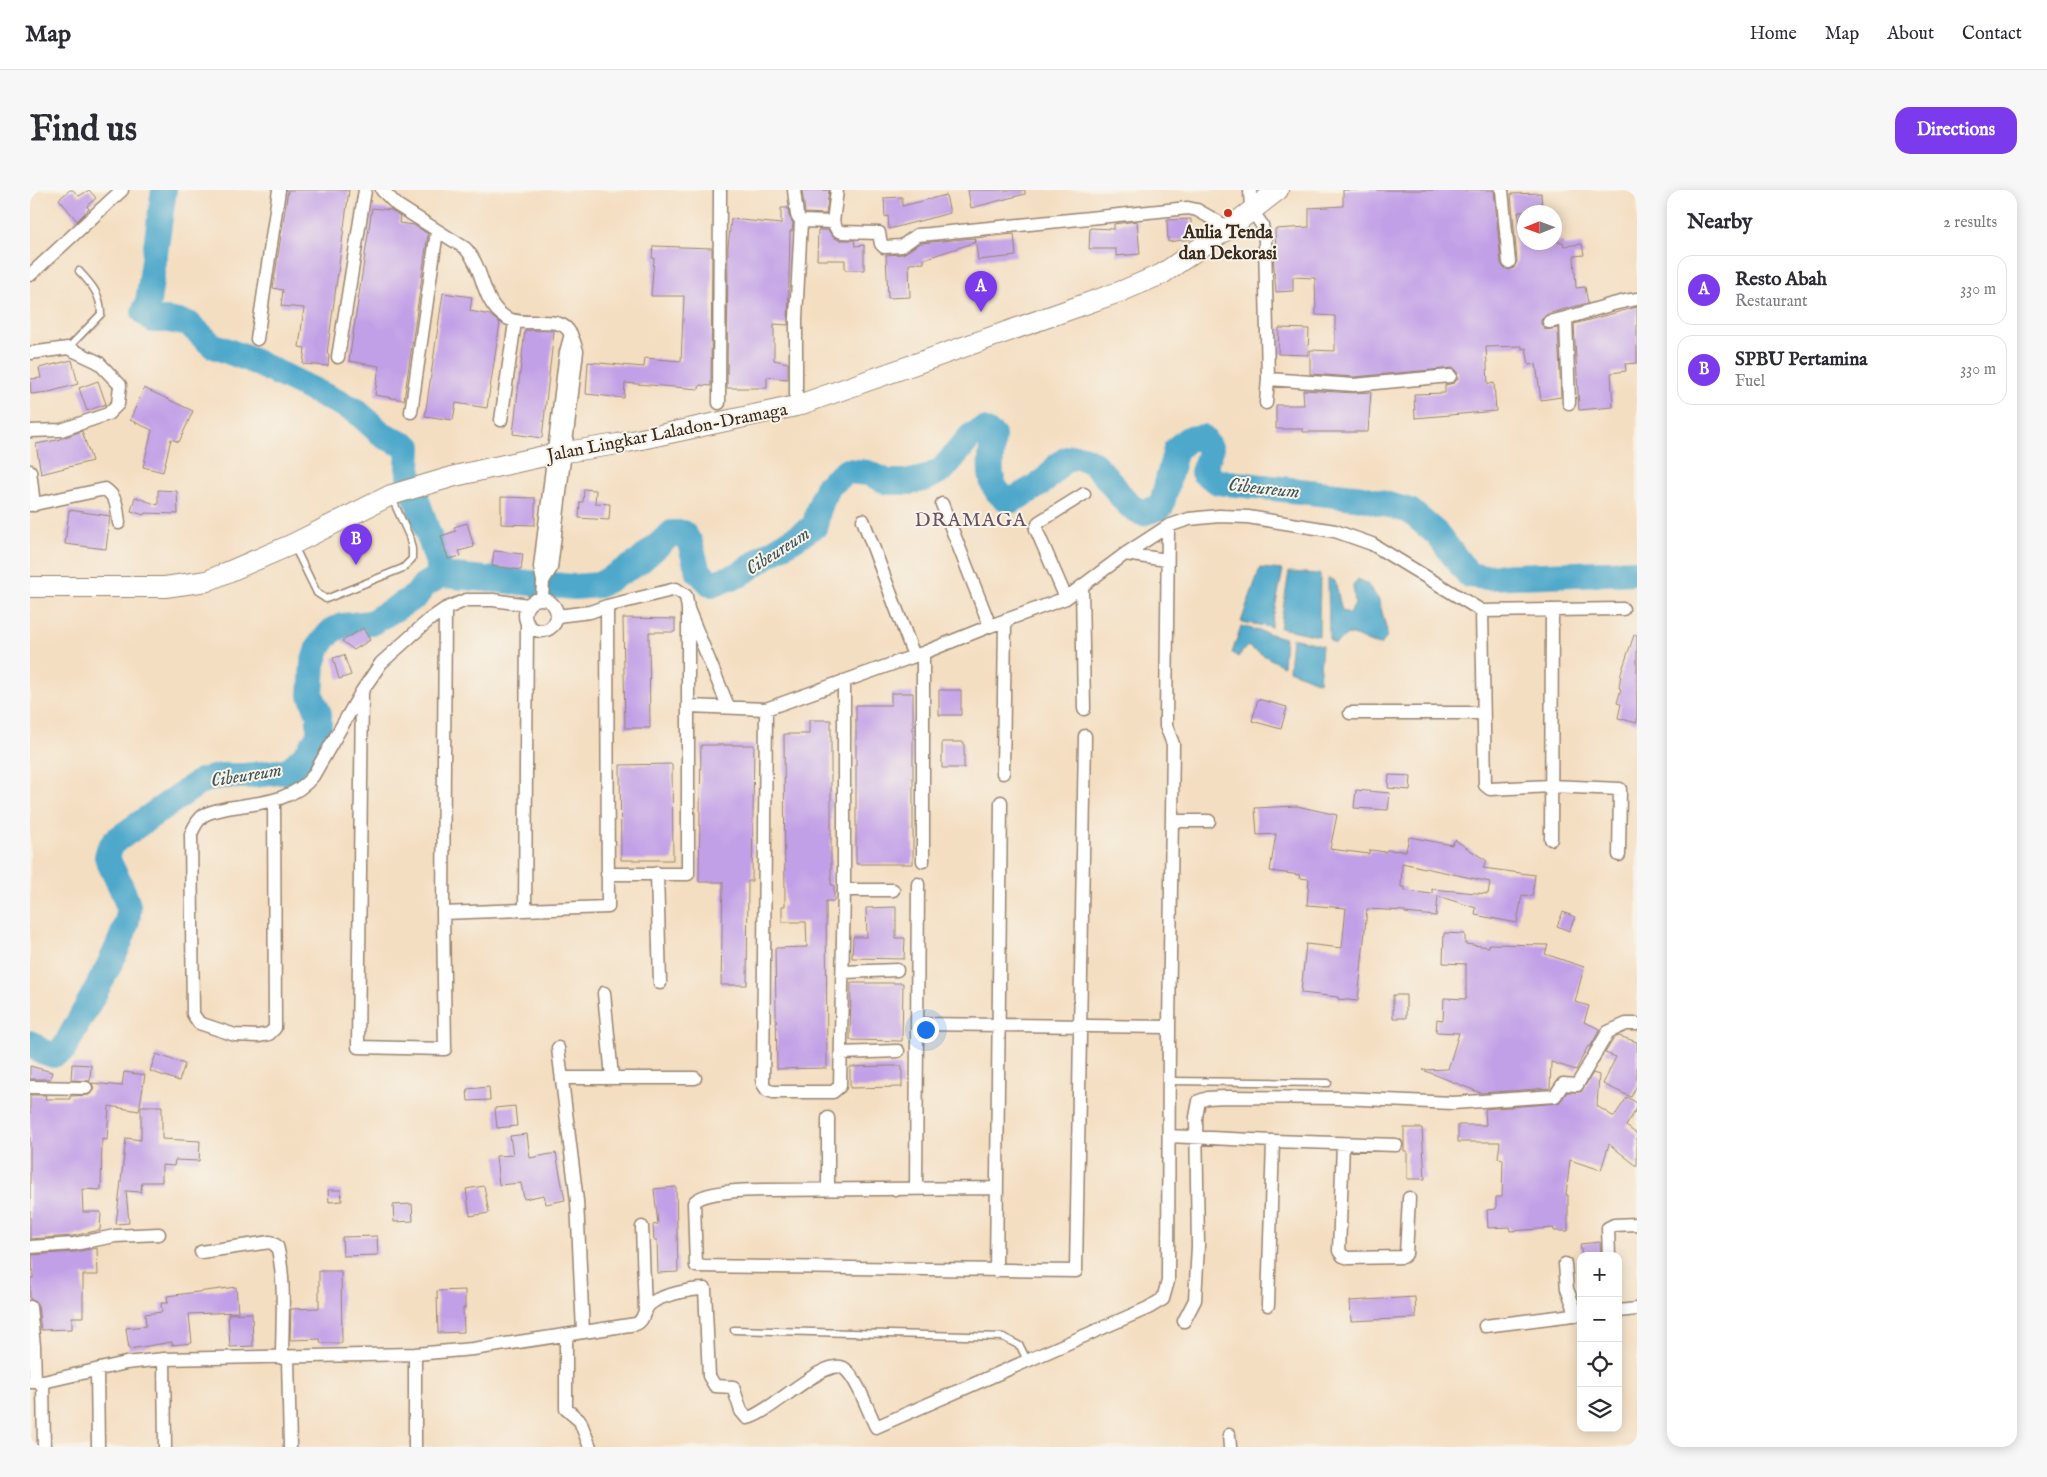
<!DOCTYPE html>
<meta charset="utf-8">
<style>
:root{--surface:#fff;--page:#f7f7f7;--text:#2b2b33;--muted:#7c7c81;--line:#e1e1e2;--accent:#7c3aed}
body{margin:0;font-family:"IM FELL English",serif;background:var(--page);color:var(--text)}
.controls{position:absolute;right:15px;bottom:15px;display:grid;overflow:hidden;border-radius:10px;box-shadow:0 2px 12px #0003}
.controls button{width:45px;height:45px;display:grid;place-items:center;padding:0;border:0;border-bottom:1px solid var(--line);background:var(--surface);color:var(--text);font:25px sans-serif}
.compass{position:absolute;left:1487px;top:15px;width:45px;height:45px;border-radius:50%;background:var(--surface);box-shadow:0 2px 12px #0003;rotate:269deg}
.you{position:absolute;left:895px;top:839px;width:18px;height:18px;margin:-12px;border:4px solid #fff;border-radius:50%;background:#1a73e8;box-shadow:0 0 0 8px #1a73e833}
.badge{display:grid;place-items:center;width:32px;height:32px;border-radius:50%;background:var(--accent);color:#fff;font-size:16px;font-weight:700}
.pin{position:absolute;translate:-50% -41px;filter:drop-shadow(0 1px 2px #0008)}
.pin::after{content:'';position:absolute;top:26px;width:18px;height:15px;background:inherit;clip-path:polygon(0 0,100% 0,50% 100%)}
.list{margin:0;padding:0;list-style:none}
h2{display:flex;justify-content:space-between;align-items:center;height:65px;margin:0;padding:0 20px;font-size:21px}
h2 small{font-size:16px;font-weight:400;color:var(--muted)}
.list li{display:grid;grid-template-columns:32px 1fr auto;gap:15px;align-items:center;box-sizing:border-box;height:70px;margin:0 10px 10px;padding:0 10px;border:1px solid var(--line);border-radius:15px}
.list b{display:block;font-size:19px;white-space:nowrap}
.list p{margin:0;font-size:16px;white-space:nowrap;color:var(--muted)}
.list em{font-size:16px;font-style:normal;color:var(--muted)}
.icon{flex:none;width:28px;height:28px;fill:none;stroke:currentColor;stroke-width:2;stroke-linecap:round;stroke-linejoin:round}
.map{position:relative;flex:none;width:1607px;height:1257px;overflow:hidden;border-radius:15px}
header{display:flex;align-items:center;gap:30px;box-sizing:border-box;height:70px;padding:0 25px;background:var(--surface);border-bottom:1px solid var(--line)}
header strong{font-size:24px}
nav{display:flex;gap:28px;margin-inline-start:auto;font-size:18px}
.intro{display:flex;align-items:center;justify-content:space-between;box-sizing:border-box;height:120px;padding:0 30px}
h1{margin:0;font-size:35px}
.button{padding:12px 22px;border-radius:15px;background:var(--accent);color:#fff;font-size:18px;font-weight:700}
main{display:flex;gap:30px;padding:0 30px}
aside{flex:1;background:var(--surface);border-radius:15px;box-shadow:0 2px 12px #0003}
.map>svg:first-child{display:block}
.water{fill:#4da8cb;stroke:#446974}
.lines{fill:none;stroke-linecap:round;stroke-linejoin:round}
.river{stroke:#4da8cb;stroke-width:26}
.building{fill:#c2a0e7;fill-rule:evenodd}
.lane-casing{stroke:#988470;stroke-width:9}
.street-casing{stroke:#988470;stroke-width:15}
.primary-casing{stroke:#988470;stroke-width:22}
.lane{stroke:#fff;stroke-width:6}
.street{stroke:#fff;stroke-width:12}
.primary{stroke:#fff;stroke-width:20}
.poi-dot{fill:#c8321e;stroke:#f7f3e8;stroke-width:2}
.labels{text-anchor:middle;stroke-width:4;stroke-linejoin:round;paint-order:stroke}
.poi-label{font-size:18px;font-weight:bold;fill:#3b2a1e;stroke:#f7f3e8}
.street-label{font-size:18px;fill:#3b2a1e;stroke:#f7f3e8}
.water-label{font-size:19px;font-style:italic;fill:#41565b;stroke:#f7f3e8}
.quarter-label{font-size:20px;letter-spacing:1px;fill:#6a5364;stroke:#f7f3e8}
</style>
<header>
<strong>Map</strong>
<nav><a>Home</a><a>Map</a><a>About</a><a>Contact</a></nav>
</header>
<div class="intro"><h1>Find us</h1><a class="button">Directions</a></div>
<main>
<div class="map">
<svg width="1607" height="1257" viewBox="0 0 1607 1257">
<rect width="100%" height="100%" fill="#f7f3e8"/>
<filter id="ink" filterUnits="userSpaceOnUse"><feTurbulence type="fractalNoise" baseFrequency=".02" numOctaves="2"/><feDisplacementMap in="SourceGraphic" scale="10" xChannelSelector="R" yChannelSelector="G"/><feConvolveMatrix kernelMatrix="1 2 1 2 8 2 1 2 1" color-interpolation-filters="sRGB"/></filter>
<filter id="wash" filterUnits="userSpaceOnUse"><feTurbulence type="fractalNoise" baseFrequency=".0096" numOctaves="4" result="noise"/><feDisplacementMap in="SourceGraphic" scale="20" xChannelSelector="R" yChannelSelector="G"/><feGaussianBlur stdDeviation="1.12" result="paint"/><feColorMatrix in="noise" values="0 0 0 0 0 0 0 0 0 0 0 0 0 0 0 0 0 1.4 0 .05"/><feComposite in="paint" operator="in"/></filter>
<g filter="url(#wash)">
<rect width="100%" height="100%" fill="#f4dec1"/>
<path class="water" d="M1230 378 1253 380 1241 437 1211 432Z
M1259 382 1290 384 1289 446 1250 438Z
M1298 388 1305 391 1312 421 1320 423 1325 414 1323 396 1328 389 1337 394 1349 410 1357 441 1356 448 1351 455C1338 454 1330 446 1318 444L1305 454 1299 450Z
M1211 436 1255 448 1253 476 1217 456 1208 467 1202 463Z
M1262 448 1292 455 1289 492 1259 480Z"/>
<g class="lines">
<path class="river" d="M134 0 118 112 114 122 123 130H138L159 134 182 155 221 170 326 221 354 246 379 257 378 277 380 289 412 385
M0 853 11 861 23 865 34 859C47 831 104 742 98 716 95 701 83 683 77 667L79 659 85 651 171 591 192 586H215L257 581 266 574 278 562 289 545V524L281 505 283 474 288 458 295 448 304 439 313 436 341 433 386 406 394 395 412 385 544 397 569 395 609 372 642 343H653L660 353 668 381 681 394 709 385 736 366 785 336 788 321 797 297 817 281 838 283 858 292H880L897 288 913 279 941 246 953 240 963 246C962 264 955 292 971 305 973 308 979 309 982 310 994 304 1005 298 1015 290 1021 285 1025 278 1031 273 1060 250 1082 299 1099 315 1103 318 1108 321 1112 323L1131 317 1146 259 1158 249 1172 247 1181 260 1173 282 1188 292 1333 308 1380 321 1407 344 1439 385 1453 387 1607 382"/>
</g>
<g id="blocks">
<path class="building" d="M40 0H43L49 6 59 0 66 8 57 16 59 19 47 31 29 9Z
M258 0H319L297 164H299L298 176 273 174 275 158 269 157 274 118 251 116 253 100 243 98Z
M772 0H799L796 24 775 23Z
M938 0H995V4L941 18Z
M1313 0H1464L1471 73 1473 77 1479 80 1484 78 1487 71 1481 4 1511 3 1512 21 1488 22 1494 52H1533L1534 56 1552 54 1554 65 1544 66 1546 98 1555 97 1558 113 1517 124 1511 130V134L1516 140 1528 138 1531 207 1511 210 1506 174 1499 175 1496 158 1492 159V156L1456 157 1458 194 1464 193 1466 221 1385 228 1384 204 1415 203V195L1424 193 1428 189 1427 182 1423 178 1324 187 1280 184V160L1305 161V126L1286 125 1285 88 1263 87V101L1246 102 1243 64 1246 63 1245 39 1279 37V18L1313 16Z
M916 5 920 23 859 39 858 26 855 27 854 8 872 7V16Z
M342 18 361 20 370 26 369 33 384 35 398 44 374 210 345 205 349 176 319 171Z
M751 18H758L759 26 763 33 762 41H760L758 135 744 134V170L758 173V189L737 187V198H697L698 57 701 29 751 34Z
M1161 29V49L1138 52 1137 30Z
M1107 31 1110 64 1086 66V59H1059L1060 38 1084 39V34Z
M788 40H798L803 47 809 50H824L825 56 834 55V80H815V70H787Z
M984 44 986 66 948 70 945 48Z
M945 48 946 52 894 69V73L879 74 880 107 858 108 856 65 873 64 890 53Z
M623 56 682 58 681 196 670 195 669 199 595 193 594 208 556 204 558 172 614 177 615 168 651 171 654 106H621L624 68H622Z
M413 103 442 107 440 121 460 125 470 133 457 218 426 213 423 230 395 226Z
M1607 117V173L1595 174 1596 181 1581 183 1583 217 1549 220 1544 134Z
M1249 138 1279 139 1278 165 1248 164Z
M495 140 524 141 512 248 483 244Z
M42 170 48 194 19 202 1 204 0 189 11 188 9 178Z
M68 191 76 214 57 221 49 198Z
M114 198 163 221 149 252 141 249 133 282 113 277 122 240 100 230Z
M1273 200 1324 203 1341 202 1338 242H1273V239H1246V215H1274Z
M52 241 62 271 11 284 6 254 27 250Z
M554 299 566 300 565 313 580 314 579 330 549 328 550 312H553Z
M128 300 147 301 148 324 115 323 114 325 101 321 105 307 128 315Z
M471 307 505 308V335L471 334Z
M39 320 80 326 76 359 35 354Z
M437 333 444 357 429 361 431 366 418 369 411 346 426 341 424 337Z
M464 361 493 364 491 380 462 376Z
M593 428 645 429V442H619L620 538H595Z
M333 438 340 450 324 460 312 451Z
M1604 445H1607V533L1588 528 1591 514 1587 513 1591 499 1589 498 1591 483Z
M314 465 321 485 309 489 303 468Z
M909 500H931V525H909Z
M861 503H883V674H826V515H861Z
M1228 509 1257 517 1251 539 1222 531Z
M779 530H801V695H804V711H796L797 878 747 879 745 758 777 757 776 732H752V716H755L754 544H779Z
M912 552H934V578H912Z
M671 555H724L722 691H718L717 795H691L693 692H669Z
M642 574 643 670H591L590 575Z
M1359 585 1381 586 1380 600 1358 598Z
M1326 600 1360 603 1358 620 1324 618Z
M1267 616 1307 625 1300 659 1339 664 1340 660 1356 662V660L1376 661 1379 647 1422 655 1425 650 1457 671 1453 678 1505 685 1502 706 1492 705 1487 733 1445 725 1446 718 1408 706 1406 726 1375 723V721L1337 719 1328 811 1308 809V807L1271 803 1276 754 1312 758 1316 718 1277 715 1279 689 1269 688 1270 685 1240 681 1246 644 1227 645 1225 618ZM1372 673 1460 692 1458 704 1402 699V704L1375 701V697H1371Z
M866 717V748H875L874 769 822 768 823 747H837L836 718Z
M1533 722 1545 727 1539 741 1527 736Z
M1414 743 1435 744V754L1459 757V754L1518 755 1515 764 1554 777 1545 812 1559 816 1554 832 1570 839 1560 857 1558 856 1546 880 1521 872 1520 898 1451 903 1393 880 1418 879 1429 843 1406 842 1407 829 1413 830 1414 808 1436 809V774L1413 773Z
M821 793H873L872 851 820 850Z
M1363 805H1376V828H1363Z
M1589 846 1607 852V895L1601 907 1573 894 1586 867 1575 863 1584 848Z
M126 864 155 874 149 891 120 881Z
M42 874 61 875 60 891 41 890Z
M0 876 22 882 20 889H0Z
M859 876H872V897L820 898V877Z
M94 882 115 885 109 921 79 916 77 950 72 949 71 1000 52 999 53 1022H71L70 1040 43 1046 0 1049V905H16L15 909H40V906L59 905 64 899 62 893 92 896Z
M1563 883 1569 885 1567 916 1584 927 1597 907 1607 913V918L1596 936 1607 944V976L1579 954 1571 980 1540 970 1536 1005H1538V1041H1524V1038L1480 1041 1479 1037 1458 1038 1457 1020 1466 1019V1007H1472L1473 969 1468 968 1470 952H1428V935H1456L1455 919 1529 913 1537 902H1551Z
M459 897 460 910 438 911 437 899Z
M111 916H132V949L170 951 169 971 145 970 144 976 132 975V992H112L111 1002 96 1001 99 1033 86 1034 96 948 111 950Z
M485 916 487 936 467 938 465 918Z
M1374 938H1392L1395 989H1377V961H1374Z
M497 944 500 968 526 963 535 1010 516 1014 514 1005 494 1009 491 993 469 995 466 966 483 965 480 946Z
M454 996 459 1023 440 1026 436 999Z
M646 997 648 1082 628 1083 627 1050H624L623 1035 628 1034 624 999Z
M298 1000H311L312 1011 299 1012Z
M382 1014 383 1031 364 1032 363 1015Z
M347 1046 348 1065 313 1066 312 1047Z
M1570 1052 1571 1066H1552L1550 1054Z
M67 1058 68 1085H53V1127H42V1139L11 1140 8 1116 6 1112 0 1109V1088H3L2 1065 45 1062Z
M289 1081H311L312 1153H291L290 1149 260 1150 261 1119 289 1118Z
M206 1097 208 1122 159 1124 162 1153 142 1155V1152L99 1159 96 1138 116 1136 115 1124 132 1122 131 1113H138L137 1106Z
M435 1100V1118H433L434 1142 408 1143 407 1101Z
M1385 1107 1386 1128 1321 1131 1320 1111Z
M222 1123 223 1156 200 1157 198 1124Z"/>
</g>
</g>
<g filter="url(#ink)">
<use href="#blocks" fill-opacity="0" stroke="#988470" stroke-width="1"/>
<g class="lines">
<defs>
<path id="lane" d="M38 158 71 124C71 104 61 94 49 81
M264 356 287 403 296 409 373 378 382 369V359L379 346 361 306
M1139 891 1298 893
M704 1140 973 1147 990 1156 997 1170"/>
<path id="street" d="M352 0 367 15 435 58C455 78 450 111 475 127 492 138 528 125 538 140 543 146 545 155 547 161L521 378 513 391
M764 0 767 25 771 31 803 32 807 40 812 42 849 43 851 54 854 57 872 56 887 45 900 44 1158 18 1167 20 1199 38
M1220 0 1221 19 1232 35 1235 50 1238 189 1236 213
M1472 0 1479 72
M803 32 807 0
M0 85 92 0
M1536 129 1539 213
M1519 132C1550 126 1577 113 1607 109
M227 149 249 0
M0 163 38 158 68 172 90 195 88 214 78 224 31 240 0 241
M308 167 335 0
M1238 189 1324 195 1420 186
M689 213 690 0
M766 216V128L771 31
M381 222 407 41
M471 230 485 132
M0 281 4 315
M912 314 960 436
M0 315 75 299C88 308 87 319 89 333
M833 330 884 466
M1095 364 1137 370
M1052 396 1054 519
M512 408 513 391 510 377 536 162 541 144
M1036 408 1006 339 1009 332 1054 304
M495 425a16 16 0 1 1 32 0a16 16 0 1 1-32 0Z
M1452 421 1455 595 1460 599 1521 596 1590 599 1589 665
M527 426 560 422 577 416 646 399 656 406 658 419 698 516
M332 502 328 857 415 859 413 723 415 419
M658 516 736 519 893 463 960 436 1036 408 1095 364 1138 336 1159 329 1189 326 1218 327 1305 341 1342 354 1452 421 1593 419
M736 519 733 894 737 900 743 902H803L810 896 814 700V492
M1320 523H1452
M973 583 975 431
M244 610 245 838 239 844 228 846 205 845 169 833 163 824 161 644C164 637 168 629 174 625 181 621 190 620 197 618 227 613 263 612 283 586L332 501 351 473 399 430 415 419 436 410H463L498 415
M1142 631H1179
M1521 649 1522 420
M893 671V463
M627 683 630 793
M577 684H658V419
M814 700H863
M495 720 497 434
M413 723 578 717 577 416
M813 782 867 780
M574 803 582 887
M888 834 1139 837
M528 858 547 1011 553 1142
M811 863 868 861
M532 888H665
M0 897 56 898
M798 928V998
M1139 946 1243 951 1366 955
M1313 954 1309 1061 1313 1066 1319 1068 1373 1067 1376 1064 1379 1008
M886 998 888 694
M967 998 736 1000C721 1000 671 1001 664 1013L666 1076 1046 1081 1055 546
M612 1037 615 1121
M0 1057 44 1054 85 1046 129 1044
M171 1062 240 1052 247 1056C256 1089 252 1133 252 1168
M1579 1066 1578 1038 1584 1035 1607 1034
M1535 1074 1537 1099 1547 1125
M966 1081 971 612
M1238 1115 1243 951
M0 1117 4 1156 5 1192
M1588 1121 1607 1119
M1154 1131 1165 1110 1168 1056 1166 927 1169 911 1178 908 1195 907 1311 908 1423 913 1525 906 1533 894 1547 895 1578 842 1596 834H1607
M1455 1136 1551 1124
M536 1145V1219L550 1231 560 1257
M258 1168 260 1257
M134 1169 135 1257
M67 1181 68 1257
M0 1192H13L96 1173 134 1169 385 1164 443 1159 606 1134C615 1130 612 1122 619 1115 629 1105 662 1099 675 1099L679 1186 685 1196 703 1197 711 1221 717 1228C739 1225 797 1164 815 1179 828 1190 838 1221 846 1237L1118 1118 1133 1109 1138 1091 1139 837 1143 554 1136 536V529L1138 336
M13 1192 14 1257
M1199 1245 1200 1257
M385 1257V1164"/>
<path id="primary" d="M0 397H135L177 391 263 354 361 305 425 286 523 264 588 254 766 216 1092 101 1132 84 1199 38 1248 0"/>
</defs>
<use href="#lane" class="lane-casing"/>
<use href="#street" class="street-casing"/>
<use href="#primary" class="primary-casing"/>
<use href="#lane" class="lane"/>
<use href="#street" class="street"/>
<use href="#primary" class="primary"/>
</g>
</g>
<circle class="poi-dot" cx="1198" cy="23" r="5"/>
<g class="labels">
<g class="poi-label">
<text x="1198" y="48">Aulia Tenda<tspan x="1198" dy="21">dan Dekorasi</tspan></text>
</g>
<g class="street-label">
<text transform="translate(637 242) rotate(-11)" y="6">Jalan Lingkar Laladon-Dramaga</text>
</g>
<g class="water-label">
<text transform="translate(1234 297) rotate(6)" y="7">Cibeureum</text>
<text transform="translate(747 360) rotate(-33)" y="7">Cibeureum</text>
<text transform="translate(216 584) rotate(-9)" y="7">Cibeureum</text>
</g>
<g class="quarter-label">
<text x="941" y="336">DRAMAGA</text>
</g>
</g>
</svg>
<div class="controls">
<button>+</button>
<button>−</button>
<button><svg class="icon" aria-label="locate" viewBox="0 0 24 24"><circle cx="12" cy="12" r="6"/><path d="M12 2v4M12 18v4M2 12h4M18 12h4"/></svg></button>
<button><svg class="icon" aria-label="layers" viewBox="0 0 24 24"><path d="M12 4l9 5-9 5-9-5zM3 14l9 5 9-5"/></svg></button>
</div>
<svg class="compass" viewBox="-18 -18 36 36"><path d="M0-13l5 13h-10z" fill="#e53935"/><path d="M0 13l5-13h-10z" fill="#7c7c81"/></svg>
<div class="you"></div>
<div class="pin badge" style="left:951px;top:122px">A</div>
<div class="pin badge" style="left:326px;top:375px">B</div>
</div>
<aside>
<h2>Nearby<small>2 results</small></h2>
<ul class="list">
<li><span class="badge">A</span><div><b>Resto Abah</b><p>Restaurant</p></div><em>330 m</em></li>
<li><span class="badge">B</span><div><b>SPBU Pertamina</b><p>Fuel</p></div><em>330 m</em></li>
</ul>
</aside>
</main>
